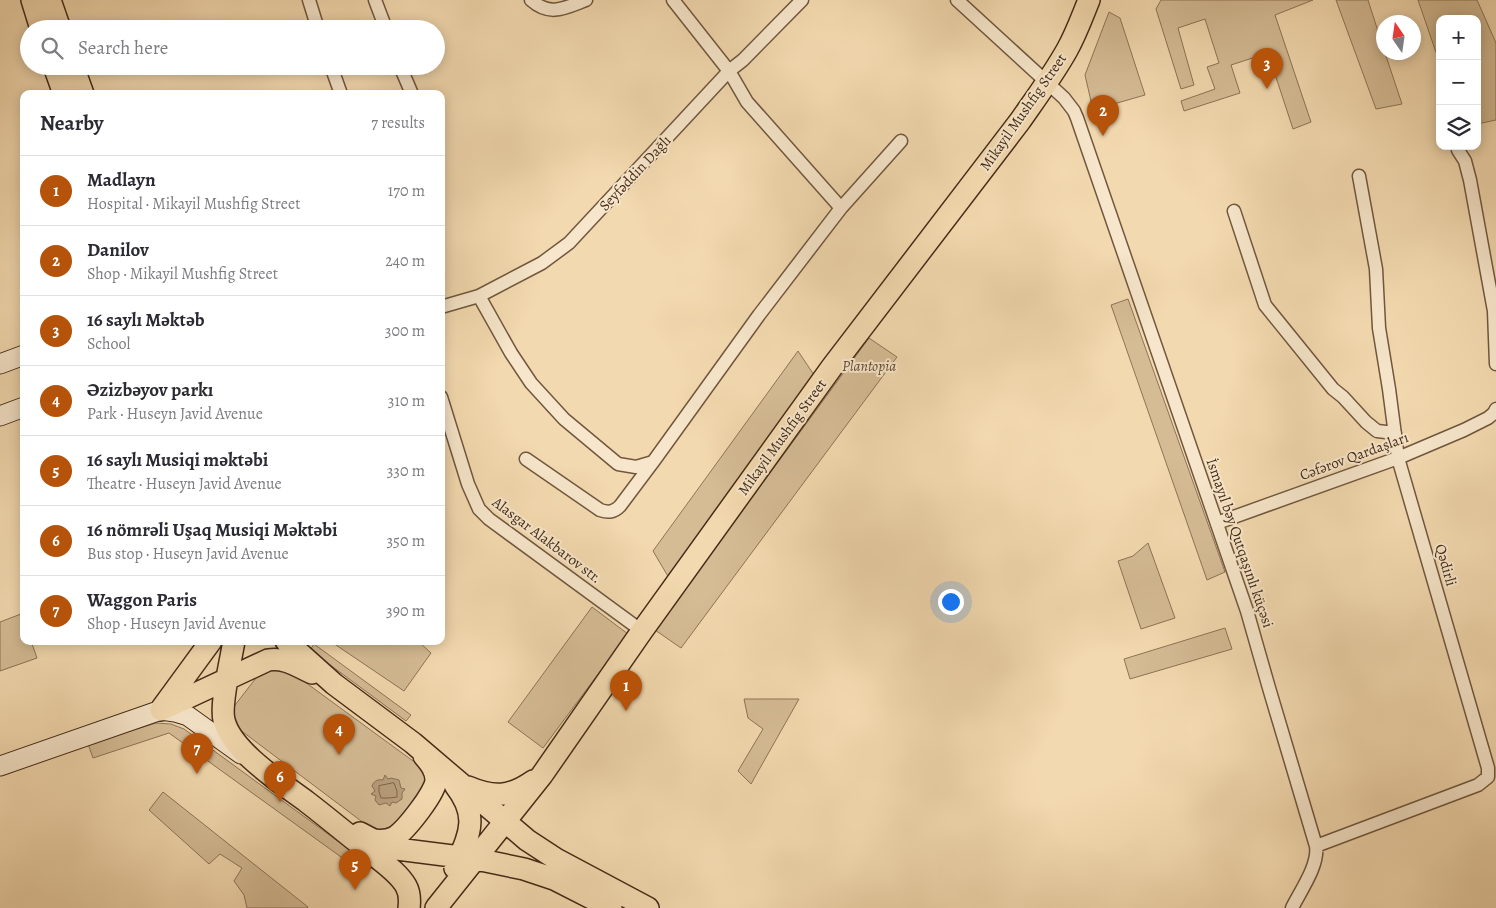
<!DOCTYPE html>
<meta charset="utf-8">
<style>
:root{--surface:#fff;--page:#f7f7f7;--text:#2b2b33;--muted:#7c7c81;--line:#e1e1e2;--accent:#b45309}
body{margin:0;font-family:Alegreya,serif;background:var(--page);color:var(--text)}
.controls{position:absolute;right:15px;top:15px;display:grid;overflow:hidden;border-radius:10px;box-shadow:0 2px 12px #0003}
.controls button{width:45px;height:45px;display:grid;place-items:center;padding:0;border:0;border-bottom:1px solid var(--line);background:var(--surface);color:var(--text);font:25px sans-serif}
.compass{position:absolute;left:1376px;top:15px;width:45px;height:45px;border-radius:50%;background:var(--surface);box-shadow:0 2px 12px #0003;rotate:347deg}
.you{position:absolute;left:950px;top:601px;width:18px;height:18px;margin:-12px;border:4px solid #fff;border-radius:50%;background:#1a73e8;box-shadow:0 0 0 8px #1a73e833}
.badge{display:grid;place-items:center;width:32px;height:32px;border-radius:50%;background:var(--accent);color:#fff;font-size:16px;font-weight:700}
.pin{position:absolute;translate:-50% -41px;filter:drop-shadow(0 1px 2px #0008)}
.pin::after{content:'';position:absolute;top:26px;width:18px;height:15px;background:inherit;clip-path:polygon(0 0,100% 0,50% 100%)}
.list{margin:0;padding:0;list-style:none}
h2{display:flex;justify-content:space-between;align-items:center;height:65px;margin:0;padding:0 20px;font-size:21px}
h2 small{font-size:16px;font-weight:400;color:var(--muted)}
.list li{display:grid;grid-template-columns:32px 1fr auto;gap:15px;align-items:center;box-sizing:border-box;height:70px;padding:0 20px;border-top:1px solid var(--line)}
.list b{display:block;font-size:19px;white-space:nowrap}
.list p{margin:0;font-size:16px;white-space:nowrap;color:var(--muted)}
.list em{font-size:16px;font-style:normal;color:var(--muted)}
.icon{flex:none;width:28px;height:28px;fill:none;stroke:currentColor;stroke-width:2;stroke-linecap:round;stroke-linejoin:round}
.map{position:relative;flex:none;width:1496px;height:908px;overflow:hidden}
.search{position:absolute;background:var(--surface);box-shadow:0 2px 12px #0003;left:20px;top:20px;width:425px;height:55px;display:flex;align-items:center;gap:12px;box-sizing:border-box;padding:0 18px;border-radius:28px;color:var(--muted);font-size:19px}
.panel{position:absolute;background:var(--surface);box-shadow:0 2px 12px #0003;left:20px;top:90px;width:425px;height:555px;border-radius:10px}
.map>svg:first-child{display:block}
.green{fill:#d5bc95;stroke:#8d7456}
.water{fill:#b89e7c;stroke:#8a7054}
.lines{fill:none;stroke-linecap:round;stroke-linejoin:round}
.shore{stroke:#7e654a;stroke-width:1}
.street-casing{stroke:#70573e;stroke-width:15}
.secondary-casing{stroke:#452c18;stroke-width:21}
.primary-casing{stroke:#452c18;stroke-width:24}
.street{stroke:#f7e6cb;stroke-width:12}
.secondary{stroke:#f7e6cb;stroke-width:19}
.primary{stroke:#f3d9af;stroke-width:21}
.labels{text-anchor:middle;stroke-width:4;stroke-linejoin:round;paint-order:stroke}
.street-label{font-size:15px;fill:#452c18;stroke:#f7e6cb}
.park-label{font-size:15px;font-style:italic;fill:#624931;stroke:#f7e6cb}
</style>
<div class="map">
<svg width="1496" height="908" viewBox="0 0 1496 908">
<rect width="100%" height="100%" fill="#f3d9af"/>
<filter id="stains"><feTurbulence type="fractalNoise" baseFrequency=".004" numOctaves="4"/><feColorMatrix values="0 0 0 0 .2 0 0 0 0 .09 0 0 0 0 .02 0 0 0 .5 -.17"/></filter>
<radialGradient id="worn" r=".72"><stop offset=".6" stop-color="#630" stop-opacity="0"/><stop offset="1" stop-color="#630" stop-opacity=".3"/></radialGradient>
<path class="green" d="M1161 0H1313L1275 15 1311 122 1293 129 1268 53 1231 65 1240 93 1184 111 1181 101 1215 89 1207 67 1219 63 1205 19 1178 28 1194 85 1181 89 1156 9Z
M1336 0H1368L1383 47 1384 52 1385 53 1402 104 1376 109Z
M1418 0H1477L1496 43V120L1477 124V19H1440V64Z
M1109 12 1120 18 1145 95 1093 110 1085 75Z
M1128 299 1225 572 1207 580 1111 305Z
M869 338 897 357 681 648 655 630Z
M798 351 816 378 669 578 653 551Z
M1148 543 1175 618 1141 629 1118 561 1133 556Z
M592 607 628 634 543 748 508 722Z
M21 614 24 621V641H31L37 658 0 671V622Z
M1225 628 1232 649 1130 679 1124 659Z
M330 641H418L431 653 404 691Z
M314 644 411 715 406 721 310 650Z
M283 666 424 769 429 778 394 831 373 830 235 726 232 709 263 669Z
M744 699H799L751 784 738 771 763 729 748 718Z
M156 723 171 724 184 729 372 866 366 875 169 733 93 758 88 744Z
M163 792 308 907 307 908H247L244 895 234 881 242 868 220 854 209 864 149 810Z"/>
<path class="water" d="M385 775 388 779 391 778 399 780 401 788 405 789 402 793V799L396 803 392 802 390 806 386 803 379 805 375 800 376 796 371 794 375 791 372 786C374 781 377 779 383 780Z"/>
<g class="lines">
<path class="shore" d="M394 783 397 791V797L389 798H381L379 792V786Z"/>
<defs>
<path id="street" d="M309 0 318 29
M375 0 386 29
M531 0C550 17 565 8 586 0
M673 0 729 71 747 102 841 208
M957 0 1064 98 1074 111 1077 118 1247 611 1269 688 1316 846C1319 865 1301 890 1292 908
M331 66 341 94
M400 66 412 94
M1458 150 1465 161 1470 180 1494 311 1496 364
M1234 211 1265 305 1333 389 1343 397 1366 422 1377 431 1395 433
M479 296 511 353 531 383 564 419 618 464 636 467 653 462 759 315 841 208 901 141
M441 307 479 296 542 263 569 243 729 71 743 60 802 0
M441 397 468 484 479 509 489 519 642 631
M526 459 600 510C609 513 614 512 620 506L653 462
M1217 523 1398 458 1464 430 1488 418 1494 413 1496 409
M1316 846 1478 785 1488 777V768L1398 458 1389 389 1379 328 1376 269 1359 176"/>
<path id="secondary" d="M0 364 24 355
M0 416 24 407
M0 766 161 710 175 712 188 716 241 754"/>
<path id="primary" d="M32 0 41 29
M50 0 60 29
M54 66 64 94
M73 66 83 94
M234 641C231 659 220 705 224 720 231 751 283 784 307 802 328 818 349 836 370 852 382 862 398 872 406 886 410 893 410 900 409 908
M286 641 334 684 413 743 527 840 556 859 648 908
M162 708 211 641
M161 710 268 660C284 657 297 666 312 673
M455 785C480 817 469 835 455 868
M468 787C494 798 510 797 533 781
M360 833 381 844 397 849 476 859 524 869 554 879 611 908
M373 840C381 841 388 841 395 837 406 830 436 792 436 780 436 770 430 763 424 756
M436 908 542 775 642 631 832 367 1020 121C1036 98 1053 75 1067 50 1076 34 1082 17 1089 0"/>
</defs>
<use href="#street" class="street-casing"/>
<use href="#secondary" class="secondary-casing"/>
<use href="#primary" class="primary-casing"/>
<use href="#street" class="street"/>
<use href="#secondary" class="secondary"/>
<use href="#primary" class="primary"/>
</g>
<g class="labels">
<g class="street-label">
<text transform="translate(1023 112) rotate(-55)" y="5">Mikayil Mushfig Street</text>
<text transform="translate(635 173) rotate(-47)" y="5">Seyfəddin Dağlı</text>
<text transform="translate(782 437) rotate(-54)" y="5">Mikayil Mushfig Street</text>
<text transform="translate(1354 456) rotate(-20)" y="5">Cəfərov Qardaşları</text>
<text transform="translate(547 540) rotate(37)" y="5">Alasgar Alakbarov str.</text>
<text transform="translate(1240 543) rotate(71)" y="5">İsmayıl bəy Qutqaşınlı küçəsi</text>
<text transform="translate(1446 565) rotate(74)" y="5">Qədirli</text>
</g>
<g class="park-label">
<text x="869" y="371">Plantopia</text>
</g>
</g>
<rect width="100%" height="100%" filter="url(#stains)"/>
<rect width="100%" height="100%" fill="url(#worn)"/>
</svg>
<div class="controls">
<button>+</button>
<button>−</button>
<button><svg class="icon" aria-label="layers" viewBox="0 0 24 24"><path d="M12 4l9 5-9 5-9-5zM3 14l9 5 9-5"/></svg></button>
</div>
<svg class="compass" viewBox="-18 -18 36 36"><path d="M0-13l5 13h-10z" fill="#e53935"/><path d="M0 13l5-13h-10z" fill="#7c7c81"/></svg>
<div class="you"></div>
<div class="pin badge" style="left:626px;top:711px">1</div>
<div class="pin badge" style="left:1103px;top:136px">2</div>
<div class="pin badge" style="left:1267px;top:89px">3</div>
<div class="pin badge" style="left:339px;top:755px">4</div>
<div class="pin badge" style="left:355px;top:890px">5</div>
<div class="pin badge" style="left:280px;top:802px">6</div>
<div class="pin badge" style="left:197px;top:774px">7</div>
<div class="search"><svg class="icon" aria-label="search" viewBox="0 0 24 24"><circle cx="10" cy="10" r="6"/><path d="M15 15l6 6"/></svg>Search here</div>
<section class="panel">
<h2>Nearby<small>7 results</small></h2>
<ul class="list">
<li><span class="badge">1</span><div><b>Madlayn</b><p>Hospital · Mikayil Mushfig Street</p></div><em>170 m</em></li>
<li><span class="badge">2</span><div><b>Danilov</b><p>Shop · Mikayil Mushfig Street</p></div><em>240 m</em></li>
<li><span class="badge">3</span><div><b>16 saylı Məktəb</b><p>School</p></div><em>300 m</em></li>
<li><span class="badge">4</span><div><b>Əzizbəyov parkı</b><p>Park · Huseyn Javid Avenue</p></div><em>310 m</em></li>
<li><span class="badge">5</span><div><b>16 saylı Musiqi məktəbi</b><p>Theatre · Huseyn Javid Avenue</p></div><em>330 m</em></li>
<li><span class="badge">6</span><div><b>16 nömrəli Uşaq Musiqi Məktəbi</b><p>Bus stop · Huseyn Javid Avenue</p></div><em>350 m</em></li>
<li><span class="badge">7</span><div><b>Waggon Paris</b><p>Shop · Huseyn Javid Avenue</p></div><em>390 m</em></li>
</ul>
</section>
</div>
